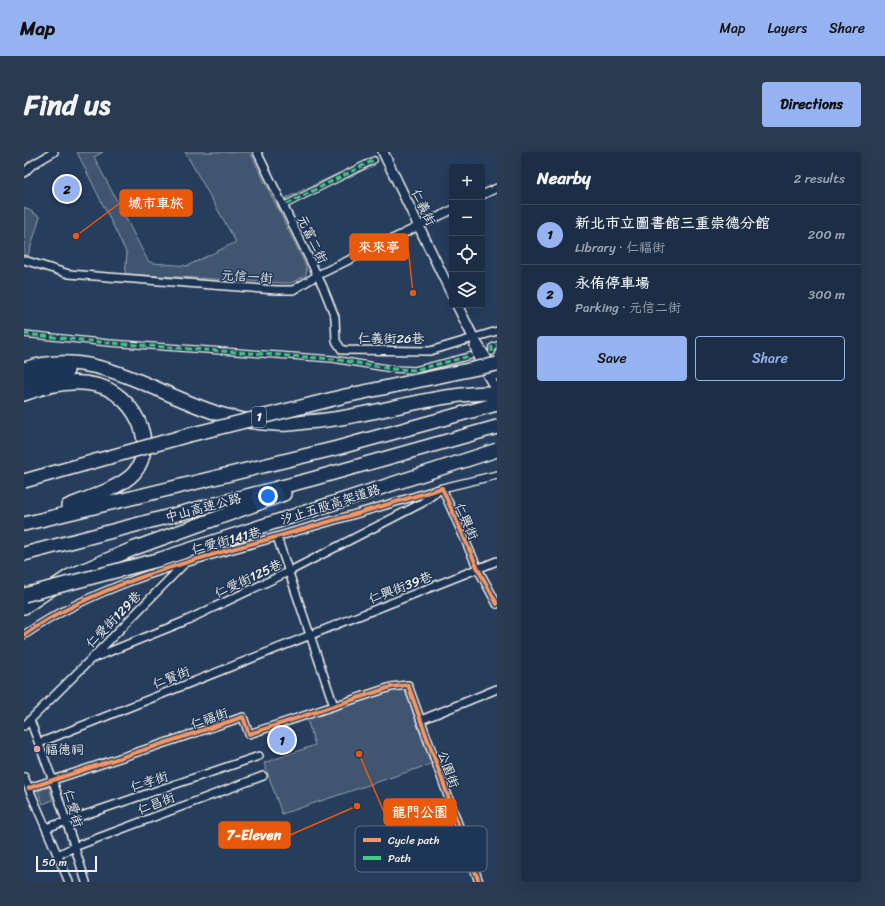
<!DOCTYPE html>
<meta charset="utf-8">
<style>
:root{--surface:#1c2e46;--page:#293a51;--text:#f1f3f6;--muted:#a0a8b3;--line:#3a4a5f;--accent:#95b2f1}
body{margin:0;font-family:Sriracha,"LXGW WenKai TC",sans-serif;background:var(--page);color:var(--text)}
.controls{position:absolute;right:12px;top:12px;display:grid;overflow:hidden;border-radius:4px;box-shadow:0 4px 16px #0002}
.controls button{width:36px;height:36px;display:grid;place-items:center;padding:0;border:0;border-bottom:1px solid var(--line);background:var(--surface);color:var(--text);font:20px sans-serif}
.scale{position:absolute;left:12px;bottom:10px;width:61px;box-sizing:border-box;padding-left:4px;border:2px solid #f4f1e8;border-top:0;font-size:11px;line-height:14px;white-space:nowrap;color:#f4f1e8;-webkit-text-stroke:3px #1d3557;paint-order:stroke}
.you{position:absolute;left:244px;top:344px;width:14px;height:14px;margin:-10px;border:3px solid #fff;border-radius:50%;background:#1a73e8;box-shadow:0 0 0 6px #1a73e833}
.badge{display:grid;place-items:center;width:26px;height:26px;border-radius:50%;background:var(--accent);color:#111;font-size:13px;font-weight:700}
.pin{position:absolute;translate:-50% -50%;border:2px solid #fff;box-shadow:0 1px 4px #0006}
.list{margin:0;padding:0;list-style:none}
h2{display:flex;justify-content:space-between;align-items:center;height:52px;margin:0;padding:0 16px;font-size:17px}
h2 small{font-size:13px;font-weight:400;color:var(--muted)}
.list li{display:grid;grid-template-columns:26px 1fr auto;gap:12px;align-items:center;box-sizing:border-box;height:60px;padding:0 16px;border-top:1px solid var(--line)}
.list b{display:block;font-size:15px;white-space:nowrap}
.list p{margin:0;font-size:13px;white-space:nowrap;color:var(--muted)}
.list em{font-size:13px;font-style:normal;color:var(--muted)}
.actions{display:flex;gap:8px;padding:12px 16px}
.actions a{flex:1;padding:9px 0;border:1px solid var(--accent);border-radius:4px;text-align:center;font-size:14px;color:var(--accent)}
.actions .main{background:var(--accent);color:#111}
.icon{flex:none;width:22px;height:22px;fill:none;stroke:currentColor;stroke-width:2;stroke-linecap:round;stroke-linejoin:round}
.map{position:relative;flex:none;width:473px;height:730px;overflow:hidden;border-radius:4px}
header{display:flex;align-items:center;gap:24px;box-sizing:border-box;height:56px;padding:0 20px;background:var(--accent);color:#111}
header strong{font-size:19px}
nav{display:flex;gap:22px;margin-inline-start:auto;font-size:14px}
.intro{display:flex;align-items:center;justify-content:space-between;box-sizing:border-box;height:96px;padding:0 24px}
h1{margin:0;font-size:28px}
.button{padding:10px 18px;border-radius:4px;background:var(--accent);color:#111;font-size:14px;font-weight:700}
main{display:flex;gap:24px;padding:0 24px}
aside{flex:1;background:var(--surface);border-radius:4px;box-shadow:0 4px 16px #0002}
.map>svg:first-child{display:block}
.green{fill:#40546f;stroke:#9aa2ac}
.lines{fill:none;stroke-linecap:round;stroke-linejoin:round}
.pedestrian-casing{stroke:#f4f1e8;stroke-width:8}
.minor-casing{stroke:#f4f1e8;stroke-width:10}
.tertiary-casing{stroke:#f4f1e8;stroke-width:12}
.motorway-casing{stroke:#f4f1e8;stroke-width:16}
.pedestrian{stroke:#1d3557;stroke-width:5.5}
.minor{stroke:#1d3557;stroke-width:7}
.tertiary{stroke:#1d3557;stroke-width:9}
.motorway{stroke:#1d3557;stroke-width:13}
.motorway-bridge-casing{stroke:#f4f1e8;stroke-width:16;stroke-linecap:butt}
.motorway-bridge{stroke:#1d3557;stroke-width:13}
.quiet{stroke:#46c982;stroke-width:3;stroke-dasharray:6 3;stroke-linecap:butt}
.cycleway-casing{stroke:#1d3557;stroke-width:6}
.cycleway{stroke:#f99763;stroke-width:4}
.poi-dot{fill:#ff9aa2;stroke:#1d3557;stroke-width:1.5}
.labels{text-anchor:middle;stroke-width:3;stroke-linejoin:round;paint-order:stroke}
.shield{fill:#1d3557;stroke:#b4b9bc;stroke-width:1}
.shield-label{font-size:12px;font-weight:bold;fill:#f4f1e8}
.street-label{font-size:13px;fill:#f4f1e8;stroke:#1d3557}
.poi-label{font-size:13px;fill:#f4f1e8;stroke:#1d3557;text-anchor:start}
.key{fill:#1d3557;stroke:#5e6d82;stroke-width:1}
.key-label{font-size:11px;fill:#f4f1e8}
.leader{fill:none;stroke:#e8590c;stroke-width:1.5}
.callout-dot{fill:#e8590c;stroke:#1d3557;stroke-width:1.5}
.callout{fill:#e8590c;stroke:#e8590c;stroke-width:1.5}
.callout-label{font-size:14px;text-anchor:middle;font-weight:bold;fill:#fff}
</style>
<header>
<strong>Map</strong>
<nav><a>Map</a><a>Layers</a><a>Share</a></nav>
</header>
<div class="intro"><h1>Find us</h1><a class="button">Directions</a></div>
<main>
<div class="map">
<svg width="473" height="730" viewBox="0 0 473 730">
<rect width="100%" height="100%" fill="#263d5d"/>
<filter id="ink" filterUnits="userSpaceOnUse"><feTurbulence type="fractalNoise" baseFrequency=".025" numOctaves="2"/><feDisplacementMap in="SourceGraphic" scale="8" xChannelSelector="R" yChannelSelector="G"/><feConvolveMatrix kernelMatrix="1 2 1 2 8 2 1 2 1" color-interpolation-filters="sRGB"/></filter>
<g filter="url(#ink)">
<path class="green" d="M53 0H79L70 5 124 109 129 111 163 114 212 90 161 0H226L281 112 283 119 281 124 267 131H259L101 122 103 102Z
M347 6 351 13 265 53 262 46Z
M0 55 16 65 4 104 0 103Z
M380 535 407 612 258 662 240 611 291 593 283 567Z
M25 635 29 648 19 652 14 639Z"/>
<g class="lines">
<defs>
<path id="pedestrian" d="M263 52 350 8
M0 182 85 191 309 207 368 217 391 218 446 204
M468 200V195L473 193"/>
<path id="minor" d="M233 0 299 135 311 165 312 189 318 198 406 199 473 179
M0 21 8 13 30 0
M458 43 473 36
M0 108 45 122 252 138H269L294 123 428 58
M253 385 310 554
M0 483C75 431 166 409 252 385 308 369 363 353 418 336L454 417 473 452
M69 505 161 411
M6 568 29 629 62 730
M397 568 473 537
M0 574 67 507 159 470 264 420 398 351 418 336 473 323
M15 591 473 409
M0 625 45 730
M5 636 219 565 225 582 367 535 384 533 455 730
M22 676 235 604
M34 703 50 695 239 624"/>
<path id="tertiary" d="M359 0 428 143
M433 153 450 187 473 223
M451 194 455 208 473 239"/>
<path id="motorway" d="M0 217C72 193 133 244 199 263 215 268 235 271 252 272 262 273 273 271 282 270 346 266 410 240 473 241
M0 228 27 221 43 219
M0 242C23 233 47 227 72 233 107 240 136 290 110 321 98 335 62 347 44 354
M0 372 313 296 473 252
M0 402 288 327 473 275
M0 455 46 424 111 396 260 342"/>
</defs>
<use href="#pedestrian" class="pedestrian-casing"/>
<use href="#minor" class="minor-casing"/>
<use href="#tertiary" class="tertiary-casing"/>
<use href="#motorway" class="motorway-casing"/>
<use href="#pedestrian" class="pedestrian"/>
<use href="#minor" class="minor"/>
<use href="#tertiary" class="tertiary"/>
<use href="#motorway" class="motorway"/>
<defs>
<path id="motorway-bridge" d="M0 329 161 284 321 244 473 212
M0 443 137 407 473 298"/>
</defs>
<use href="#motorway-bridge" class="motorway-bridge-casing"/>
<use href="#motorway-bridge" class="motorway-bridge"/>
<path class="quiet" d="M263 52 350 8
M0 182 85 191 309 207 368 217 391 218 446 204
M468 200V195L473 193"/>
<defs>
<path id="cycleway" d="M0 483C75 431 166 409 252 385 308 369 363 353 418 336L454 417 473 452
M5 636 219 565 225 582 367 535 384 533 455 730"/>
</defs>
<use href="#cycleway" class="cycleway-casing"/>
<use href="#cycleway" class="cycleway"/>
</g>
</g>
<circle class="poi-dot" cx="13" cy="597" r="4"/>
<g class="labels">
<rect class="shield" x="228" y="255" width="14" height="20" rx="3"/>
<g class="shield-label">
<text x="235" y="269">1</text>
</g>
<g class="street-label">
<text transform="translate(400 55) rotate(64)" y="5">仁義街</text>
<text transform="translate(289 87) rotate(64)" y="5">元富二街</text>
<text transform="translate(223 124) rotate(4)" y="5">元信一街</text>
<text x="367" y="191">仁義街26巷</text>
<text transform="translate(306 352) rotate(-18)" y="5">汐止五股高架道路</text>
<text transform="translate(179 355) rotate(-15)" y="5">中山高速公路</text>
<text transform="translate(443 369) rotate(66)" y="5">仁興街</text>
<text transform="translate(202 388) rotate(-15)" y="5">仁愛街141巷</text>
<text transform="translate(224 426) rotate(-25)" y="5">仁愛街125巷</text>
<text transform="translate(376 435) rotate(-21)" y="5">仁興街39巷</text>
<text transform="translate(89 467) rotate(-46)" y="5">仁愛街129巷</text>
<text transform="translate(147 525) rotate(-21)" y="5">仁賢街</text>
<text transform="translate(185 566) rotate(-19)" y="5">仁福街</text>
<text transform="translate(425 617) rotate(70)" y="5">公園街</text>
<text transform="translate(125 629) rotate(-18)" y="5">仁孝街</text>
<text transform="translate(132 651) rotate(-21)" y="5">仁昌街</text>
<text transform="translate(50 656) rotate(73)" y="5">仁愛街</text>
</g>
<g class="poi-label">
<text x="21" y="602">福德祠</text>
</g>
</g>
<rect x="331" y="674" width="132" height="46" rx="6" class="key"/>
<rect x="339" y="686" width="18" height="4" fill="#f99763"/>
<rect x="339" y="704" width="18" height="4" fill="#46c982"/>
<g class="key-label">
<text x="364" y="692">Cycle path</text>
<text x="364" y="710">Path</text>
</g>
<path class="leader" d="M52 84L96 51M389 141L384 95M335 602L360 660M333 654L266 683"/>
<g class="callout-dot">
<circle cx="52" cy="84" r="4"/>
<circle cx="389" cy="141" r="4"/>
<circle cx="335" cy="602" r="4"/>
<circle cx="333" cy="654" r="4"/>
</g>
<g class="callout">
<rect x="96" y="38" width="72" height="26" rx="4"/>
<rect x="326" y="82" width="58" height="26" rx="4"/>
<rect x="360" y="647" width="72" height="26" rx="4"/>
<rect x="195" y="670" width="71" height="26" rx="4"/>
</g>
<g class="callout-label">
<text x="132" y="56">城市車旅</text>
<text x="355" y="100">來來亭</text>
<text x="396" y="665">龍門公園</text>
<text x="230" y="688">7-Eleven</text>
</g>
</svg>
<div class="controls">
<button>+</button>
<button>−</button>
<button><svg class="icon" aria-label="locate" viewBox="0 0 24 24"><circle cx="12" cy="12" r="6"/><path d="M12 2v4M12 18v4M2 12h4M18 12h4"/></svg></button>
<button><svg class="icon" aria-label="layers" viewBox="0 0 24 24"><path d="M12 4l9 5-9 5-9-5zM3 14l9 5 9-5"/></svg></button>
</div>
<div class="scale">50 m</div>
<div class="you"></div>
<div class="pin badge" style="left:258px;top:588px">1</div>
<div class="pin badge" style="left:43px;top:37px">2</div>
</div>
<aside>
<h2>Nearby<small>2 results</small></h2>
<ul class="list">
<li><span class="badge">1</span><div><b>新北市立圖書館三重崇德分館</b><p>Library · 仁福街</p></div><em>200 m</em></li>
<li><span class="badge">2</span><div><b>永侑停車場</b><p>Parking · 元信二街</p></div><em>300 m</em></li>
</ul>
<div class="actions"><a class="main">Save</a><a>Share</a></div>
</aside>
</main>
